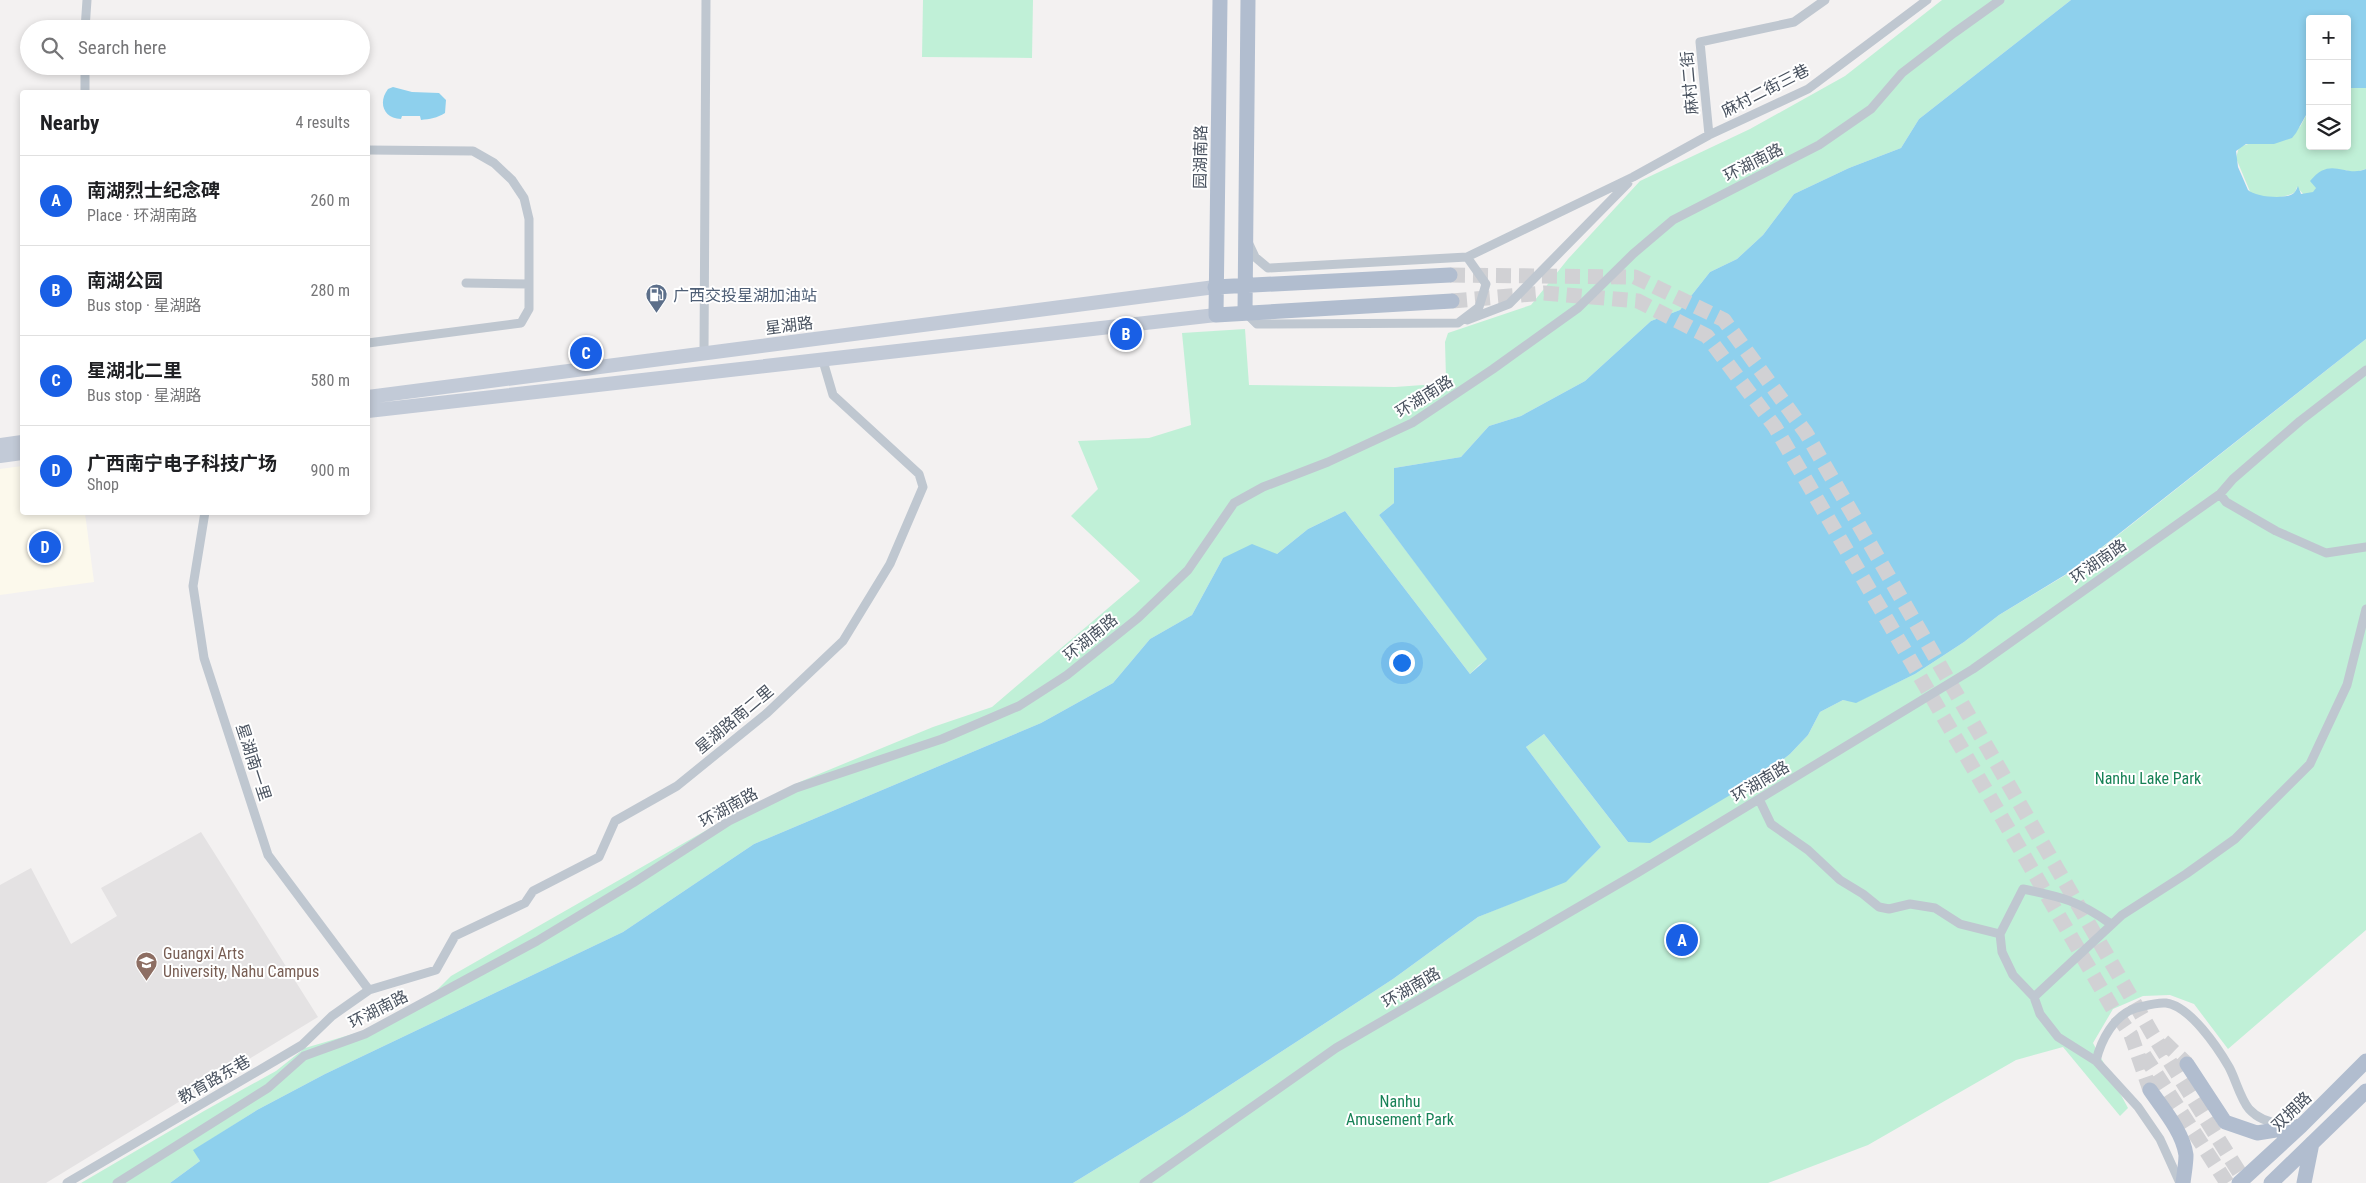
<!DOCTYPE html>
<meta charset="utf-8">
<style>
:root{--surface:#fff;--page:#f2f2f2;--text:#202124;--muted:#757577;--line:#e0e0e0;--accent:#195fe5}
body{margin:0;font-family:"Roboto Condensed","Noto Sans SC",sans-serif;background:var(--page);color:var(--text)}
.controls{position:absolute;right:15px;top:15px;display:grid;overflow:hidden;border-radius:5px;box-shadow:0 2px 8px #0003}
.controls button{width:45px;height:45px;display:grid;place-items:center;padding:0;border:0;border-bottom:1px solid var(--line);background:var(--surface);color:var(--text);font:25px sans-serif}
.you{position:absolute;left:1401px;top:662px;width:18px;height:18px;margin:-12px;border:4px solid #fff;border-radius:50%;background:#1a73e8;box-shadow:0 0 0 8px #1a73e833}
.badge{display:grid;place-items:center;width:32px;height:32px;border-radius:50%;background:var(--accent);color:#fff;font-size:16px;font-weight:700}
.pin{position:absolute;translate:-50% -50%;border:2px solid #fff;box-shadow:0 1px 5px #0006}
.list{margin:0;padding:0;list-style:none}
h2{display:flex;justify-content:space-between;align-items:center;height:65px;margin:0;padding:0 20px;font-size:21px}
h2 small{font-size:16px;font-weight:400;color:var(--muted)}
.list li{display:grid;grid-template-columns:32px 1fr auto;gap:15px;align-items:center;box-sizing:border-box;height:90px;padding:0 20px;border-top:1px solid var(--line)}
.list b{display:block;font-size:19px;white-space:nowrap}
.list p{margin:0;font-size:16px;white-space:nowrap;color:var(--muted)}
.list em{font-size:16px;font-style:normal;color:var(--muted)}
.icon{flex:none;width:28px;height:28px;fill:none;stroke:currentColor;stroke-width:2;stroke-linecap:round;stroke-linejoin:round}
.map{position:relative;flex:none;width:2366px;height:1183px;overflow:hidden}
.search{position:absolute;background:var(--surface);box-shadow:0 2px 8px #0003;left:20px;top:20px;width:350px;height:55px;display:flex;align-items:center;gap:12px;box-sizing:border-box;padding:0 18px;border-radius:28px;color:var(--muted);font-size:19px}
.panel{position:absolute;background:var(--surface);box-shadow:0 2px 8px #0003;left:20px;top:90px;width:350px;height:425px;border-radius:5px}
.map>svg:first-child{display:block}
.commercial{fill:#fcf9ec}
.education{fill:#e4e2e3}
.green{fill:#c0f0d7}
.water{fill:#8ed0ed}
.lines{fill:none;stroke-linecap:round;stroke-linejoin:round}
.primary-tunnel{stroke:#d1d1d4;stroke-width:15;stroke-dasharray:15 8;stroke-linecap:butt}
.minor{stroke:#bfc7d0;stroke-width:9}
.secondary{stroke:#c2cad7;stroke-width:14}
.primary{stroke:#b1bdcf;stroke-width:15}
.labels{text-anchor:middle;stroke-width:4;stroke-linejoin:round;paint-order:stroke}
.street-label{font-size:16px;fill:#49525f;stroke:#fff}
.service-label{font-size:16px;fill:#4e5e75;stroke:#fff;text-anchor:start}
.park-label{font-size:16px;fill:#188257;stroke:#fff}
.education-label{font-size:16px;fill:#785e54;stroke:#fff;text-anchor:start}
</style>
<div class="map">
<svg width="2366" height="1183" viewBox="0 0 2366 1183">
<rect width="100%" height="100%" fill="#f3f1f1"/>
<path class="commercial" d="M22 466V512L85 513 94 582 0 595V469Z"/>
<path class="education" d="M201 832 318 1017 46 1183H0V885L31 868 71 944 117 916 101 888Z"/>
<path class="green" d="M923 0H1033L1032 58 922 57Z
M1942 0H2071L1919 119 1901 148 1849 168 1794 194 1763 235 1737 259 1710 272 1680 310 1651 321 1585 381 1521 416 1489 426 1461 457 1394 468V503L1379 515 1488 659 1479 665 1470 674 1345 511 1308 529 1277 554 1223 558 1192 615 1150 639 1113 683 1041 723 754 844 623 932 325 1074 257 1110 194 1150 200 1161 170 1183H81L204 1111 276 1071 305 1048 363 1031 432 995 451 976 726 819 802 781 933 727 992 707 1140 581 1071 516 1098 489 1078 441 1149 438 1191 425 1182 333 1245 329 1249 385 1395 387 1437 384 1446 378 1445 342 1448 333 1531 305 1568 259 1640 181 1750 129 1845 76Z
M2347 88H2366V169L2352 173 2346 170 2316 188 2315 192 2304 195 2297 187 2295 192C2285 199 2262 199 2251 194L2236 158 2239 147 2300 127 2310 108V146H2347Z
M2366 339V930L2228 1049 2194 1004 2170 995 2143 996 2113 1009 2093 1043 2128 1108 2120 1116 2063 1047 2016 1060 1868 1145 1768 1183H1073L1184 1115 1393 979 1478 917 1566 881 1601 847 1526 747 1544 734 1628 842 1762 776 1790 754 1808 735 1820 712 1843 700 1857 702 1915 674 1964 642 1999 615 2074 570Z"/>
<path class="water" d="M2071 0H2366V88H2347V19H2310V108L2296 133 2292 138 2274 144H2246L2236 151 2238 167 2248 190C2255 197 2287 200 2294 193 2296 191 2297 188 2298 186L2301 194 2313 192 2316 188 2310 181C2331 155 2344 178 2366 169V339L2073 570 1999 615 1964 642 1915 674 1856 703 1843 700 1820 712 1808 735 1790 754 1762 776 1650 843 1628 842 1544 734 1526 747 1601 847 1566 882 1478 917 1393 979 1184 1115 1073 1183H170L200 1161 193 1150 257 1110 325 1074 623 932 754 844 1041 723 1113 683 1150 639 1192 615 1223 558 1252 544 1277 554 1308 529 1345 511 1470 674 1487 659 1379 515 1394 503V468L1461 457 1489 426 1521 416 1585 381 1651 321 1680 310 1710 272 1737 259 1763 235 1794 194 1849 168 1901 148 1919 119Z
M393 87 412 92 439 93 446 100 445 113C437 118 430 119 421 120L420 116H402L401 119C383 118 378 102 388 89Z"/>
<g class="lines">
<path class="primary-tunnel" d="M1450 275 1635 277 1724 320 1806 433 2153 1035 2246 1183
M1452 301 1544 293 1638 301 1707 336 1775 427 2113 1009 2131 1035 2150 1090
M2163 1041 2187 1064
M2144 1055 2227 1183"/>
<path class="minor" d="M85 29 87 0
M85 92V66
M1709 135 1700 42 1794 22 1825 0
M368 150 473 151 494 163 512 180 524 198 529 219V309L521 323 368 343
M1467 257 1633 177 1709 135 1808 89 1927 0
M466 283 529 284
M1245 312 1257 324 1458 323 1479 307 1486 284 1467 257 1268 268 1255 257 1248 242
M1467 320 1509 304 1628 183
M704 353 706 0
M2220 494 2226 502 2276 531 2326 553 2366 547
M205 512 193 586 204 658 268 855 369 990
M1759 799 1771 824 1808 850 1840 880 1863 894 1879 907 1889 909 1910 904 1935 908 1960 924 2000 934 2002 952 2013 975 2034 997 2040 1014 2058 1037 2096 1061
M2000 934 2023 889C2062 897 2079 901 2111 924
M2034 997 2122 915 2186 874 2235 839 2310 764 2347 685 2366 609
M67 1183 302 1045 332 1016 369 990 436 970 455 936 525 903 533 891 599 857 615 821 677 786 767 713 843 641 890 564 923 487 919 474 833 395 823 361
M117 1183 268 1088 304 1056 365 1034 537 941 633 883 729 821 796 788 942 739 1019 706 1067 675 1138 618 1188 570 1234 503 1263 487 1328 462 1412 423 1493 369 1578 308 1633 254 1673 220 1819 145 1871 109 1902 73 1954 33 2000 0
M1144 1183 1336 1048 1637 873 1973 669 2220 494 2233 479 2300 421 2366 370
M2180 1183 2160 1139 2138 1107 2096 1061C2101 1040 2114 1015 2136 1008 2145 1006 2156 1002 2166 1003 2190 1006 2218 1048 2229 1067 2236 1080 2240 1098 2249 1109 2258 1119 2270 1123 2283 1124"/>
<path class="secondary" d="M368 397 1215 287
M368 411 1216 315
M0 445 22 442
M0 456 22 453"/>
<path class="primary" d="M1220 0 1216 315 1452 301
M1215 287 1450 275
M1245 312 1248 0
M2187 1064 2225 1122 2257 1133 2301 1126
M2150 1090C2163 1109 2183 1132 2186 1155 2186 1164 2184 1174 2183 1183
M2239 1183 2301 1126 2366 1061
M2271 1183 2366 1091
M2304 1183 2312 1143"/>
</g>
<defs>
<symbol id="fuel-pin" viewBox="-11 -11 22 30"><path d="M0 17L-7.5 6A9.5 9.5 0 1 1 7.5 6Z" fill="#5c6f8a" stroke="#fff"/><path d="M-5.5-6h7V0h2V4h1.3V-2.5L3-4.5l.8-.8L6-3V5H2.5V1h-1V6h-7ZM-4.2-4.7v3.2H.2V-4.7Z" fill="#fff"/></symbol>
<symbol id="university-pin" viewBox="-11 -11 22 30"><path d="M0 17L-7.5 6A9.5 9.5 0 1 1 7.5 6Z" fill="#8d6e63" stroke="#fff"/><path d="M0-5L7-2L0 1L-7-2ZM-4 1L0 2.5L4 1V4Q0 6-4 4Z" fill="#fff"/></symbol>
</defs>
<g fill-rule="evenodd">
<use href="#fuel-pin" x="644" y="282" width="25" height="34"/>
<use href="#university-pin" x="134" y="950" width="25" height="34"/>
</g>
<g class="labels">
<g class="street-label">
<text transform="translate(1689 83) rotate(-95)" y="6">麻村二街</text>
<text transform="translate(1765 90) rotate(-27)" y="6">麻村二街三巷</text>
<text transform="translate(1200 157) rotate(-89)" y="6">园湖南路</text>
<text transform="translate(1753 162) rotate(-27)" y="6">环湖南路</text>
<text transform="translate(789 325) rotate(-7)" y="6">星湖路</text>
<text transform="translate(1424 396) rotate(-32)" y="6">环湖南路</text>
<text transform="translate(2098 561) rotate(-35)" y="6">环湖南路</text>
<text transform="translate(1090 637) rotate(-39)" y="6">环湖南路</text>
<text transform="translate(734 719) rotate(-40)" y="6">星湖路南二里</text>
<text transform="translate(254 762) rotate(72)" y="6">星湖南一里</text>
<text transform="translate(1760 781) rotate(-31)" y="6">环湖南路</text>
<text transform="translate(728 807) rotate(-29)" y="6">环湖南路</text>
<text transform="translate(1411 987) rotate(-30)" y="6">环湖南路</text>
<text transform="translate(378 1009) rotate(-27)" y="6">环湖南路</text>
<text transform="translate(214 1079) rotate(-30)" y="6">教育路东巷</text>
<text transform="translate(2291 1111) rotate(-44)" y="6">双拥路</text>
</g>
<g class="service-label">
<text x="673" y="301">广西交投星湖加油站</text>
</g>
<g class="park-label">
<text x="2148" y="784">Nanhu Lake Park</text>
<text x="1400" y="1107">Nanhu<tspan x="1400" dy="18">Amusement Park</tspan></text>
</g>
<g class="education-label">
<text x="163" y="959">Guangxi Arts<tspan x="163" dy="18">University, Nahu Campus</tspan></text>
</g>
</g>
</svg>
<div class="controls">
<button>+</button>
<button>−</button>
<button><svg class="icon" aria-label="layers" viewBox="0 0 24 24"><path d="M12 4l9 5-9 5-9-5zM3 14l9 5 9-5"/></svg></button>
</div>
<div class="you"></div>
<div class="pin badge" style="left:1682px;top:940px">A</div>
<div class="pin badge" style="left:1126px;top:334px">B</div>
<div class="pin badge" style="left:586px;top:353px">C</div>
<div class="pin badge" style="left:45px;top:547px">D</div>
<div class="search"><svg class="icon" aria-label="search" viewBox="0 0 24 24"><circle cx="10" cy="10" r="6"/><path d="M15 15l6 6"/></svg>Search here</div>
<section class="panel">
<h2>Nearby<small>4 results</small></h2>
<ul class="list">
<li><span class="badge">A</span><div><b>南湖烈士纪念碑</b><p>Place · 环湖南路</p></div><em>260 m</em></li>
<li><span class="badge">B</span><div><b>南湖公园</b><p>Bus stop · 星湖路</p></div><em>280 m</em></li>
<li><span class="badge">C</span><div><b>星湖北二里</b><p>Bus stop · 星湖路</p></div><em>580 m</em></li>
<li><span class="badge">D</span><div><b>广西南宁电子科技广场</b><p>Shop</p></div><em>900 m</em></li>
</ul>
</section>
</div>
